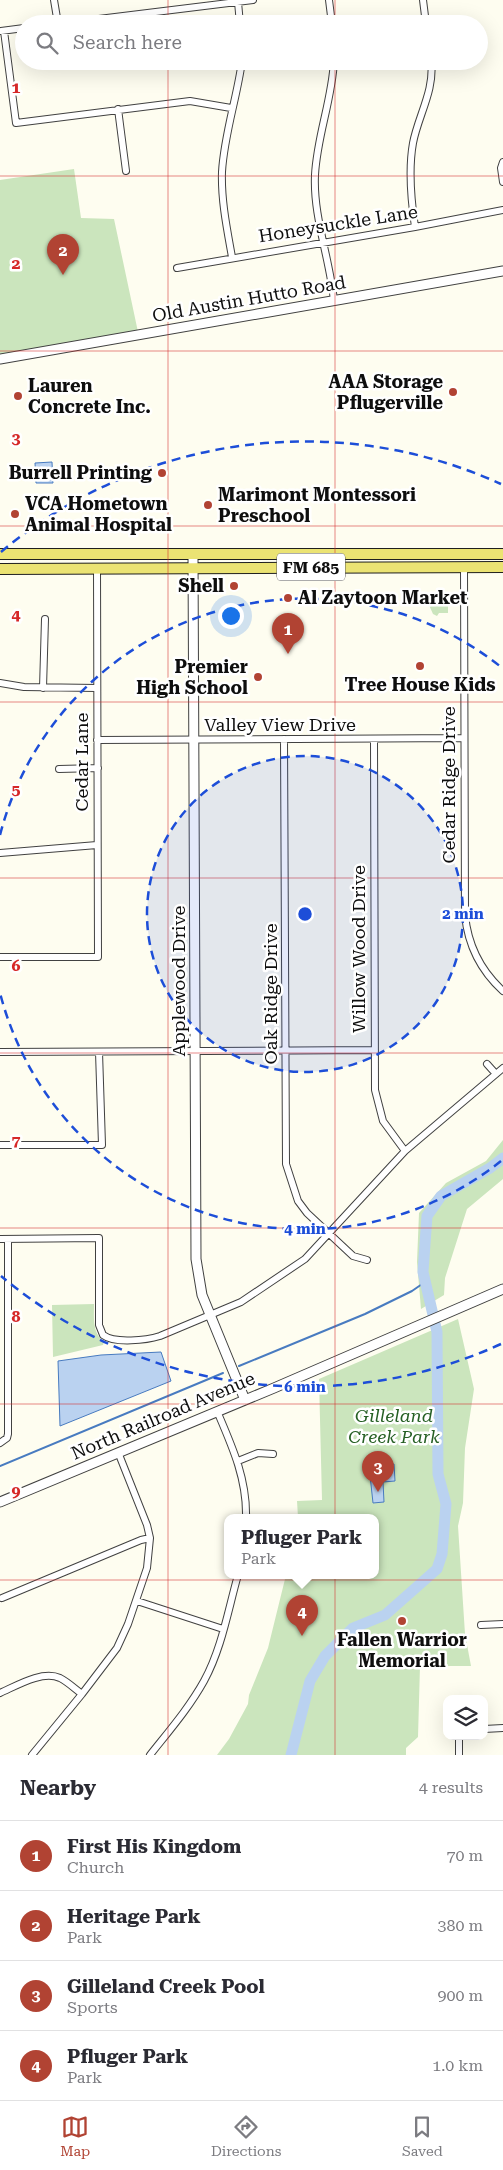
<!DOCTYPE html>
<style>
:root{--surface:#fff;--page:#f7f7f7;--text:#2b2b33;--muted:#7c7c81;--line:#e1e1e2;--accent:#b14333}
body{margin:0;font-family:"Roboto Serif",serif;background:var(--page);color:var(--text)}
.controls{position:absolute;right:15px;bottom:15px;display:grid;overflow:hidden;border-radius:10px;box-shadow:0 5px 20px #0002}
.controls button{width:45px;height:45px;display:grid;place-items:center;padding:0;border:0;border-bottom:1px solid var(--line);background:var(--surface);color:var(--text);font:25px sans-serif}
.you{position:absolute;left:230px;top:615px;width:18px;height:18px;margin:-12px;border:4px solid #fff;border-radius:50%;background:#1a73e8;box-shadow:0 0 0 8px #1a73e833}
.badge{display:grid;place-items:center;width:32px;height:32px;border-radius:50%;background:var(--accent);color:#fff;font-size:16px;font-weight:700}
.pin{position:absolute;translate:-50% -41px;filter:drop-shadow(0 1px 2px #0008)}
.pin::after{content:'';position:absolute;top:26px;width:18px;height:15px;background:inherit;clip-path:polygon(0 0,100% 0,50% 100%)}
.popup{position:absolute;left:224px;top:1514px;width:155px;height:65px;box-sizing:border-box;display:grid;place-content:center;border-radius:10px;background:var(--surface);filter:drop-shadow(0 1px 4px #0005);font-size:16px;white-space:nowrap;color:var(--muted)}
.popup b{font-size:19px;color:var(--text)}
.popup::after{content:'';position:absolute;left:50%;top:100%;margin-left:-10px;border:10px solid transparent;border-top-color:var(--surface)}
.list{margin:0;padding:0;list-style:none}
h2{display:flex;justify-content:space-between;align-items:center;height:65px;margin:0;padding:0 20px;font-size:21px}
h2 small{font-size:16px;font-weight:400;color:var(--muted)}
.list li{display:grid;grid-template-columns:32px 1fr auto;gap:15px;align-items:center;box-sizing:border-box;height:70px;padding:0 20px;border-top:1px solid var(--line)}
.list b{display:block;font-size:19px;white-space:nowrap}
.list p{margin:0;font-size:16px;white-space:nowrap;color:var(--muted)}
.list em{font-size:16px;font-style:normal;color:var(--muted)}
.icon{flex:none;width:28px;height:28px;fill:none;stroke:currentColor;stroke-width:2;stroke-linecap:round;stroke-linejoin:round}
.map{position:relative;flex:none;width:503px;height:1755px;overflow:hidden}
.search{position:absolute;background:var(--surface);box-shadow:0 5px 20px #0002;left:15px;right:15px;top:15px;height:55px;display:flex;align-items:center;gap:12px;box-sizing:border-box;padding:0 18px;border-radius:28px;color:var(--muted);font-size:19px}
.sheet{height:345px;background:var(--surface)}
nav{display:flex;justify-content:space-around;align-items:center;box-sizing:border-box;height:70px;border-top:1px solid var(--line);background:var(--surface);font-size:14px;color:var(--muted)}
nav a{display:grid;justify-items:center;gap:2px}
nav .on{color:var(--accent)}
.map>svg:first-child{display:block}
.green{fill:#cbe5bd}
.water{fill:#bad2f0;stroke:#487bc0}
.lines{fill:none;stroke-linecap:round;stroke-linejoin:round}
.stream{stroke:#487bc0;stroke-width:2}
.river{stroke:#bad2f0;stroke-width:11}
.minor-casing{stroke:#414141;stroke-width:8}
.tertiary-casing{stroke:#414141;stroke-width:11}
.primary-casing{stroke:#1f1f1f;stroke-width:12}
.minor{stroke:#fff;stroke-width:6}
.tertiary{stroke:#fff;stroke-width:9}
.primary{stroke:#ebe373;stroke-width:10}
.grid{fill:none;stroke:#d62828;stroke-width:1;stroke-opacity:0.55}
.ring{fill:none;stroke:#1d4ed8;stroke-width:2.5;stroke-dasharray:9 6}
.poi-dot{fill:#b14333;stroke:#fff;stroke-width:2}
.labels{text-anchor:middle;stroke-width:5;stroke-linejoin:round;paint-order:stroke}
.shield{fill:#fff;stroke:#565656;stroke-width:1}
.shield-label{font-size:16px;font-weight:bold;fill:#0e0e0e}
.street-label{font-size:18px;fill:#0e0e0e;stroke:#fff}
.poi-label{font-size:18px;font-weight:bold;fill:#0e0e0e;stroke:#fff;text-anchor:end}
.park-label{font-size:18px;font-style:italic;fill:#266024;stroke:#fff}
.grid-label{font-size:16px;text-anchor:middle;font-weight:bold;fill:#d62828;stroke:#fff;stroke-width:5;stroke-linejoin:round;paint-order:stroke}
.centre{fill:#1d4ed8;stroke:#fff;stroke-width:2.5}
.ring-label{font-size:15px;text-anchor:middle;font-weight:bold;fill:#1d4ed8;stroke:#fff;stroke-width:5;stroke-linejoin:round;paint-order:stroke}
</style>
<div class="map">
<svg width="503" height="1755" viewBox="0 0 503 1755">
<rect width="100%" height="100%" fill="#fefdf0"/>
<path class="green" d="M74 169 81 218 114 219 138 332 0 355V180Z
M438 594H448V613H439L437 616 433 614 429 605 430 598H436Z
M503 1140V1179L467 1209 445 1278 444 1295 421 1309 417 1262 419 1213 446 1183 486 1161Z
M94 1304C94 1318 92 1333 104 1342L103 1345 53 1357 52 1305Z
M458 1319 474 1389 465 1448 463 1503 458 1526 465 1634 471 1666H420L418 1737 406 1748V1755H217L229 1739 248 1704 249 1695 268 1648 286 1575H376V1517H298L297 1501 322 1500 319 1379Z"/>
<path class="water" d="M52 462 53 483H36L35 463Z
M161 1352 171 1381 60 1426 58 1361 101 1355Z
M394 1464 395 1481 383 1482 384 1502 373 1503 369 1466Z"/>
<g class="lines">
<path class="stream" d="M239 1366 365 1314 412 1291 425 1282
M0 1466 223 1373"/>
<path class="river" d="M291 1755 310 1681 325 1656 353 1628 385 1615 437 1569 442 1554 446 1504 438 1474 437 1332 423 1272 427 1216 441 1196 490 1168 503 1158"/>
<defs>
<path id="minor" d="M54 0 58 24
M329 0 332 24
M423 0 426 24
M238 2 240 24
M58 24 253 0
M1 31 24 28
M4 31 16 123 190 101 231 108
M334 61C332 100 317 136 315 175 313 217 330 259 334 301
M118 109 126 171
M503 162 501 168 503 182
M415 227C411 200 408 171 413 143 418 116 435 90 431 61
M232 257C227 229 221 200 222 172 224 135 237 98 242 61
M177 268 415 227 503 210
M464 567 465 915C468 946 480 970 503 991
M0 683 24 687 97 688
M43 688 45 619
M284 739 286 1164 298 1201 307 1213 353 1256 367 1260
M374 739 375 1090 383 1121 405 1151
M97 740 464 738
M59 769 98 768
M0 853 97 845
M0 957H98L97 567
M0 1052 375 1050
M487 1064 496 1074
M0 1145H102L99 1052
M0 1239 99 1238V1325L103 1335C115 1344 147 1340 160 1336L241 1302 305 1259 405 1151 503 1068
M217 1411C232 1446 247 1479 246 1517
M0 1443 7 1438 8 1434V1239
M238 1461 258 1453 273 1454
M2 1598 141 1540 150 1538
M137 1601 223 1629
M481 1625 503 1624
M0 1693C16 1686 42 1670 60 1678 68 1682 75 1689 82 1694
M484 1729 503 1728
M459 1736V1755
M32 1755 82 1694 117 1648 128 1624 147 1568 150 1538 147 1525 118 1452
M150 1755C169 1731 189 1708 204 1681 222 1648 228 1610 238 1575"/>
<path id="tertiary" d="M0 359 503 271
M193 554 196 1259 202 1295 245 1400
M0 1502 274 1388 503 1289"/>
<path id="primary" d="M0 554H503
M0 569 503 567"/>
</defs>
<use href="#minor" class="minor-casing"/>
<use href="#tertiary" class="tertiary-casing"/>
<use href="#primary" class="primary-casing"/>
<use href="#minor" class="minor"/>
<use href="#tertiary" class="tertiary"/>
<use href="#primary" class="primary"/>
</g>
<path class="grid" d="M168 0V24M335 0V24M168 61V1755M335 61V1755M0 176H503M0 351H503M0 526H503M0 702H503M0 878H503M0 1053H503M0 1228H503M0 1404H503M0 1580H503"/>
<circle cx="305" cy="914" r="158" fill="#1d4ed8" fill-opacity=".12"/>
<g class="ring">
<circle cx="305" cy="914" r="158"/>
<path d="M501 1161A315 315 0 0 1 0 993M0 835A315 315 0 0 1 501 667"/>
<path d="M501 1344A473 473 0 0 1 1 1276M1 552A473 473 0 0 1 501 484"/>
</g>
<g class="poi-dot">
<circle cx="453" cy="392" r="5"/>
<circle cx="18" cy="396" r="5"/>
<circle cx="162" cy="473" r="5"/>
<circle cx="208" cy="505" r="5"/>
<circle cx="15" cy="514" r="5"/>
<circle cx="234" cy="586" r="5"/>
<circle cx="288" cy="598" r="5"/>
<circle cx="420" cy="666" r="5"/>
<circle cx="258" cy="677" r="5"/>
<circle cx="402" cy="1621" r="5"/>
</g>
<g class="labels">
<rect class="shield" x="277" y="553.5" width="68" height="27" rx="4"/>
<g class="shield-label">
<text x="311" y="573">FM 685</text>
</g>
<g class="street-label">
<text transform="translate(338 224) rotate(-9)" y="6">Honeysuckle Lane</text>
<text transform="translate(249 299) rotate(-10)" y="6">Old Austin Hutto Road</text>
<text x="280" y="731">Valley View Drive</text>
<text transform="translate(82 762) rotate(-90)" y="6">Cedar Lane</text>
<text transform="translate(449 785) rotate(-90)" y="6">Cedar Ridge Drive</text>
<text transform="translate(359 949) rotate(-90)" y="6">Willow Wood Drive</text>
<text transform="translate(179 981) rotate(-90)" y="6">Applewood Drive</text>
<text transform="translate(271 994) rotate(-90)" y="6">Oak Ridge Drive</text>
<text transform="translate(163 1416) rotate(-23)" y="6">North Railroad Avenue</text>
</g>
<g class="poi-label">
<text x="443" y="388">AAA Storage<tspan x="443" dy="21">Pflugerville</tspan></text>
<text x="28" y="392" text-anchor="start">Lauren<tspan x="28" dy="21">Concrete Inc.</tspan></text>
<text x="152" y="479">Burrell Printing</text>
<text x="218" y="501" text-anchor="start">Marimont Montessori<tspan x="218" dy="21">Preschool</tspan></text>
<text x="25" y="510" text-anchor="start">VCA Hometown<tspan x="25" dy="21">Animal Hospital</tspan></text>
<text x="224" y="592">Shell</text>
<text x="298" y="604" text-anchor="start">Al Zaytoon Market</text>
<text x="248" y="673">Premier<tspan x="248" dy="21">High School</tspan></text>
<text x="420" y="691" text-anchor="middle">Tree House Kids</text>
<text x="402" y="1646" text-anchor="middle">Fallen Warrior<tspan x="402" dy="21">Memorial</tspan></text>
</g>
<g class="park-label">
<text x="394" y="1422">Gilleland<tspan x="394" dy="21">Creek Park</tspan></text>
</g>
</g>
<g class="grid-label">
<text x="16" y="93">1</text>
<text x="16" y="269">2</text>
<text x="16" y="444">3</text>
<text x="16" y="620">4</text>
<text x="16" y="795">5</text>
<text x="16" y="971">6</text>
<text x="16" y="1146">7</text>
<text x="16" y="1322">8</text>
<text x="16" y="1497">9</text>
</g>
<circle cx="305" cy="914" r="8" class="centre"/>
<g class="ring-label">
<text x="463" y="919">2 min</text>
<text x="305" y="1234">4 min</text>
<text x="305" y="1392">6 min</text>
</g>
</svg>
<div class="controls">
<button><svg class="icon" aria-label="layers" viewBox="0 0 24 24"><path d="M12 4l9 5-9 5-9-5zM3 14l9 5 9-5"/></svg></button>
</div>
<div class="you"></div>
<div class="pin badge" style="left:288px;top:654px">1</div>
<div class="pin badge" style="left:63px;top:275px">2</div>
<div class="pin badge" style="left:378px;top:1492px">3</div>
<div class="pin badge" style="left:302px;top:1636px">4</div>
<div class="popup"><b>Pfluger Park</b>Park</div>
<div class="search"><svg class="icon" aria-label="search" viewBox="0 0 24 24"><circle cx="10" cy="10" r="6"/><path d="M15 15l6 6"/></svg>Search here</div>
</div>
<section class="sheet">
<h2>Nearby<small>4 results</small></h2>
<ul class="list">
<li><span class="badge">1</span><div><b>First His Kingdom</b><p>Church</p></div><em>70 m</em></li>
<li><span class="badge">2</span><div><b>Heritage Park</b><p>Park</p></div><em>380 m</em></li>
<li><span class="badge">3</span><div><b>Gilleland Creek Pool</b><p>Sports</p></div><em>900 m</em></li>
<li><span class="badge">4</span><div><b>Pfluger Park</b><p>Park</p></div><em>1.0 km</em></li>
</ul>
</section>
<nav>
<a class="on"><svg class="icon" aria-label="map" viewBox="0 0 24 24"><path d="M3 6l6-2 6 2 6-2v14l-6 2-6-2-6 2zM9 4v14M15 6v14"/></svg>Map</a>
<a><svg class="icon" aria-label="directions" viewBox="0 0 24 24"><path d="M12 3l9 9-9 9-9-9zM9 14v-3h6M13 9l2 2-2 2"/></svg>Directions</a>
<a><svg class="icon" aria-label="saved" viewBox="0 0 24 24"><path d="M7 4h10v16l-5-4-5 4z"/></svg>Saved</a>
</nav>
